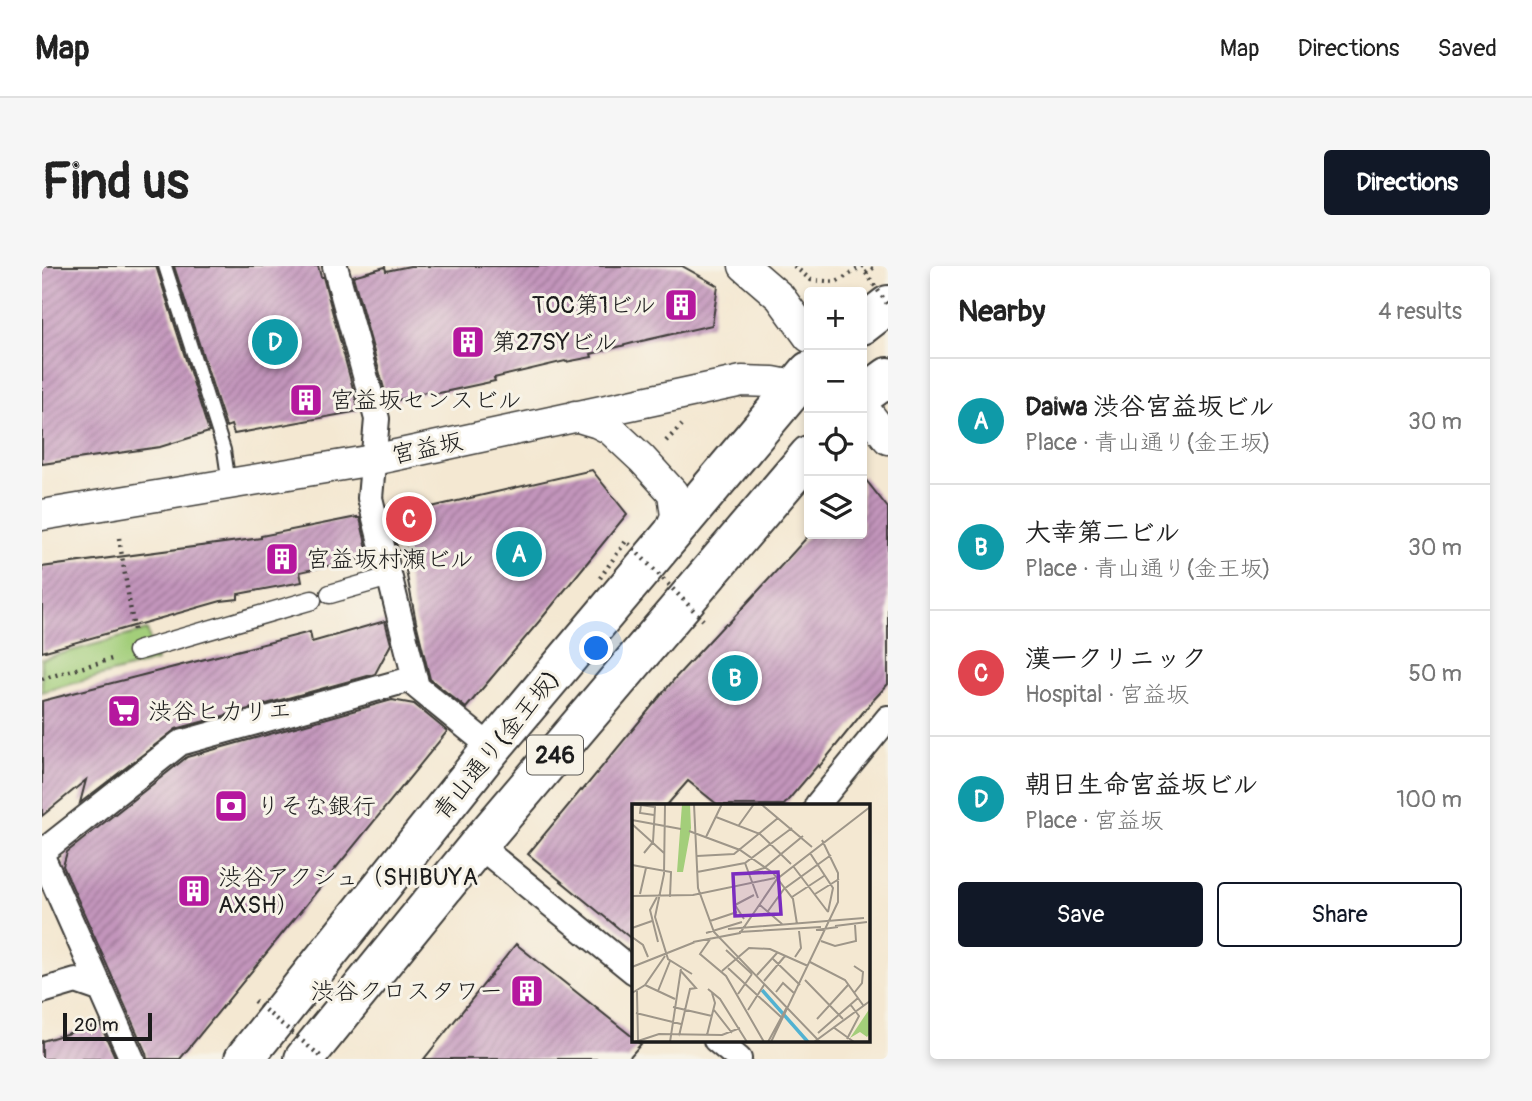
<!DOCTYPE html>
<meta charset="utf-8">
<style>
:root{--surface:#fff;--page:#f6f6f6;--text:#222;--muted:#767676;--line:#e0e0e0;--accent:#111827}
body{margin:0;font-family:Pangolin,"Klee One",sans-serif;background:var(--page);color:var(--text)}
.controls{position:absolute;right:21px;top:21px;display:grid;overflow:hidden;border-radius:7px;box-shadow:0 4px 10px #0003}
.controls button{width:63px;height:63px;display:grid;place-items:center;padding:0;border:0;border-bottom:2px solid var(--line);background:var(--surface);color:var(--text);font:35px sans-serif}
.scale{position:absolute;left:21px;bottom:18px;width:89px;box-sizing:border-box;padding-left:7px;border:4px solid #1c1c1c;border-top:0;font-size:19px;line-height:24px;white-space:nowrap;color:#1c1c1c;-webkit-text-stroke:5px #f7f3e8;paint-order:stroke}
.you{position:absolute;left:555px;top:383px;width:24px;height:24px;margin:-18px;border:5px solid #fff;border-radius:50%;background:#1a73e8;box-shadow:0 0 0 10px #1a73e833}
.badge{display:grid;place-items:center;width:46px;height:46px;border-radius:50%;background:var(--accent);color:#fff;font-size:23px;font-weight:700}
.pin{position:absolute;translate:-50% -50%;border:4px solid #fff;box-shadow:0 2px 7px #0006}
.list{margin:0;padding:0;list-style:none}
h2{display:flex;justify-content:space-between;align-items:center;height:91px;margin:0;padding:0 28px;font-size:30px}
h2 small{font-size:23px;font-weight:400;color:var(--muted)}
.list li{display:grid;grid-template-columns:46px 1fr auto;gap:21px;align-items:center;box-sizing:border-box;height:126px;padding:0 28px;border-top:2px solid var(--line)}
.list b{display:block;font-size:26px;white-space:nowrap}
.list p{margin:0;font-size:23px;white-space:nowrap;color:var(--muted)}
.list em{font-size:23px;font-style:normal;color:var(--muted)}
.actions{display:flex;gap:14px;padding:21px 28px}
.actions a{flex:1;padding:16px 0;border:2px solid var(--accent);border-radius:7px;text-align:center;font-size:24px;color:var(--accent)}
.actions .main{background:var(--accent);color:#fff}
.icon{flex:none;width:38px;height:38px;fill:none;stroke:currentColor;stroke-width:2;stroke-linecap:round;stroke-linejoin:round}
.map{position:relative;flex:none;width:846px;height:793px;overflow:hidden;border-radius:7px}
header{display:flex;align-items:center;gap:42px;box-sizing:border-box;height:98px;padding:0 35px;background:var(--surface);border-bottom:2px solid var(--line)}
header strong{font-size:33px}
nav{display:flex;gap:38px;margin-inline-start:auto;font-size:24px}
.intro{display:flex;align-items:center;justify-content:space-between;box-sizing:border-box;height:168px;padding:0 42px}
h1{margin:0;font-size:49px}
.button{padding:18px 32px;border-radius:7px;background:var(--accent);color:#fff;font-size:24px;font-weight:700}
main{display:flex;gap:42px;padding:0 42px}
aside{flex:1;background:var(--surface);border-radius:7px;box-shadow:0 4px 10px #0003}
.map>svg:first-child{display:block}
.park{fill:#a3ce7a;stroke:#60754b;stroke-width:2}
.building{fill:url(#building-hatch)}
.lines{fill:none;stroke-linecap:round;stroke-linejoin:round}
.service-casing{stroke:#3c3b37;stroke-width:16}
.pedestrian-casing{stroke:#3c3b37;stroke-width:21}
.minor-casing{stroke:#3c3b37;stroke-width:28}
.tertiary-casing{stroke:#3c3b37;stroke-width:33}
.trunk-casing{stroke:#3c3b37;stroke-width:42}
.path{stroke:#3c3b37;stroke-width:4.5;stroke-dasharray:2 5;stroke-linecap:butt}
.service{stroke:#fff;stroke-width:12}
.pedestrian{stroke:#fff;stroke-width:18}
.minor{stroke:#fff;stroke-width:24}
.tertiary{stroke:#fff;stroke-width:30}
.trunk{stroke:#fff;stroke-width:38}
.path-bridge{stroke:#3c3b37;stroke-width:4.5;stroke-dasharray:2 5;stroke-linecap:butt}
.labels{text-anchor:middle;stroke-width:6;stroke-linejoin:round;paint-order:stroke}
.shield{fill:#f7f3e8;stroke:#5e5c59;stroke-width:2}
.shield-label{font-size:23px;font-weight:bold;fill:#1c1c1c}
.poi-label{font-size:24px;fill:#1c1c1c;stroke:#f7f3e8;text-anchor:start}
.street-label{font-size:24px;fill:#1c1c1c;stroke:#f7f3e8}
.inset-river{fill:none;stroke:#52b2d1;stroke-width:3.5}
.inset-road{fill:none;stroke:#9e9689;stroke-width:2}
.view{fill:#7b2cbf;fill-opacity:0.15;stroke:#7b2cbf;stroke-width:3.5}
.inset-edge{fill:none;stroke:#1c1c1c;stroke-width:3.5}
</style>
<header>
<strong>Map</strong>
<nav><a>Map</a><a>Directions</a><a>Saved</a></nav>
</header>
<div class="intro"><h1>Find us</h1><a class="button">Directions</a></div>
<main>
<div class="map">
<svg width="846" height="793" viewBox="0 0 846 793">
<defs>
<pattern id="building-hatch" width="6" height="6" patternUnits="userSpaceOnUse" patternTransform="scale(1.75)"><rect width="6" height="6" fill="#c395bc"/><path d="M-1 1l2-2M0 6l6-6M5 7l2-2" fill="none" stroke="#9e7998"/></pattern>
</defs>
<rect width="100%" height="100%" fill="#f7f3e8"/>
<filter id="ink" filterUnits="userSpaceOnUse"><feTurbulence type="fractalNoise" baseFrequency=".0143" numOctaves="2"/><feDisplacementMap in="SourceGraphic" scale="14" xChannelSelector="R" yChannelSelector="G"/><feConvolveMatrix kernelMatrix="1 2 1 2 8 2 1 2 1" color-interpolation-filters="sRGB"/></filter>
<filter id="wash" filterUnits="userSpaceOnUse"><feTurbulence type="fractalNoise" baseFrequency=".00686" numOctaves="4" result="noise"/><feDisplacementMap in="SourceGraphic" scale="28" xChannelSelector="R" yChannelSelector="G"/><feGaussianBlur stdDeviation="1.57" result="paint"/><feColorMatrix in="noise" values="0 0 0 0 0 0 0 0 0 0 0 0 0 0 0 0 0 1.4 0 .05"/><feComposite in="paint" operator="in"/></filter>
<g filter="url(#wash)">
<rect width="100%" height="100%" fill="#f4e8d2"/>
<path class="park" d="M105 364 114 395 0 426V393Z"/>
<g id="blocks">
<path class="building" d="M0 0H114L167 166 118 181 0 198Z
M132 0H276L279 11H281L317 145 192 168 189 159 184 161Z
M368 0H640L676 20 670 59 591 77 549 88 550 91 524 96 523 95 452 112 453 115 388 129 387 125 346 137 311 10 343 1 344 5Z
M550 204 585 248 500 352 424 442 388 413 374 356 360 284 356 285 347 245 384 237 385 242Z
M820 209 846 242V418L826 440 777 501 776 499 742 539H676L646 515 625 539H592V675L486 588 539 524 540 525 634 411 683 358 685 359 768 268H820Z
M315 251V252H318L327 291 258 306 260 316 196 328V333L179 335 0 386V301L219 272V270Z
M343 355 349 378 333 408 134 463 38 537 44 514 0 550V435L268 366 270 376Z
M350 434 372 438 405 465 404 467 138 793H105L104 787 21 600 25 586 145 491Z
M474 678 592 772V774L599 778 586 793H382Z
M58 758 74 793H0V775Z"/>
</g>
</g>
<g filter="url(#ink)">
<use href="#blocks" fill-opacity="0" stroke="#3c3b37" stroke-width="2"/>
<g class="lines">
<defs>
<path id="service" d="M123 0 182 184 187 218"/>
<path id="pedestrian" d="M288 328 347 311
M95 385 270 334"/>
<path id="minor" d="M293 0 335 153 328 232 375 421 450 482
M775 539 846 452
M436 579 592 706
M0 586 138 477 373 412
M0 590 90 793
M0 725 34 715 57 723
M674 774 697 793"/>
<path id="tertiary" d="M702 0 738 31 767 71
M820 140 846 173
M533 150 556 157 568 163 600 193 631 227 634 250 624 274
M0 249 331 194 700 115 731 116 767 123"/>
<path id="trunk" d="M820 59 846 39
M820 130 846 111
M202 793 450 482 767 105
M262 793 436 579 767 189"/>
</defs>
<use href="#service" class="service-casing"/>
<use href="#pedestrian" class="pedestrian-casing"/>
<use href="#minor" class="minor-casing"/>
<use href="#tertiary" class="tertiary-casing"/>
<use href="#trunk" class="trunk-casing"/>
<path class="path" d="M752 0 769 14 795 16 821 0
M824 7 834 0
M624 175 640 159
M77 272 92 364
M0 413 73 392"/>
<use href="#service" class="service"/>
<use href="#pedestrian" class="pedestrian"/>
<use href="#minor" class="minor"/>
<use href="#tertiary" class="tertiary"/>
<use href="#trunk" class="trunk"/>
<path class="path-bridge" d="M824 7 846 39
M558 312 584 275 661 354
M212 735 282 793"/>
</g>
</g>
<defs>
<symbol id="building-square" viewBox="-11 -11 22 22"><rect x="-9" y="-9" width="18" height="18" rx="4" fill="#b5179e" stroke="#f7f3e8"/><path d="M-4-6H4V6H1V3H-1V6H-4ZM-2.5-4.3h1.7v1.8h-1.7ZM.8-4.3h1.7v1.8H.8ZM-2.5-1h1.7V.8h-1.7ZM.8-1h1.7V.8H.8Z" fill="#fff"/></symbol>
<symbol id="supermarket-square" viewBox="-11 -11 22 22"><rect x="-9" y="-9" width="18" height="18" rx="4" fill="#b5179e" stroke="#f7f3e8"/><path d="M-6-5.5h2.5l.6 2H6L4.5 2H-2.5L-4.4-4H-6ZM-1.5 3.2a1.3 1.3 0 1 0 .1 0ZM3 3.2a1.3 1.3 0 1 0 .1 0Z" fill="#fff"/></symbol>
<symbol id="bank-square" viewBox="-11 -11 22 22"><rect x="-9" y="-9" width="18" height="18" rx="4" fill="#b5179e" stroke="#f7f3e8"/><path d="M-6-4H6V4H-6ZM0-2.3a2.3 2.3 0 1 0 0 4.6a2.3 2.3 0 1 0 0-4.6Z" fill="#fff"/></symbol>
</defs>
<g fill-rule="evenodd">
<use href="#building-square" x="620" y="20" width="38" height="38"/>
<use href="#building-square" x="407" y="57" width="38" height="38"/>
<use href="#building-square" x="245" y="115" width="38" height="38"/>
<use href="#building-square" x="221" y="274" width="38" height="38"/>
<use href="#supermarket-square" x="63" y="426" width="38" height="38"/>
<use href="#bank-square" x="170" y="521" width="38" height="38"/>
<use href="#building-square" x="133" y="606" width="38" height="38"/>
<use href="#building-square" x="466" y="706" width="38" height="38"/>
</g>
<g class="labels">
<rect class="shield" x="485" y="469.5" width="56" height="39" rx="5"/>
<g class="shield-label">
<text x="513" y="497">246</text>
</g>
<g class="poi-label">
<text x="614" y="47" text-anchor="end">TOC第1ビル</text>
<text x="450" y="84">第27SYビル</text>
<text x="288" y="142">宮益坂センスビル</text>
<text x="264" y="301">宮益坂村瀬ビル</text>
<text x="106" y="453">渋谷ヒカリエ</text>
<text x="214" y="548">りそな銀行</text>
<text x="176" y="619">渋谷アクシュ（SHIBUYA<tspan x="176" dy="28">AXSH）</tspan></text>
<text x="461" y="733" text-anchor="end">渋谷クロスタワー</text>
</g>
<g class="street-label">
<text transform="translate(385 182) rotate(-12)" y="8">宮益坂</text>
<text transform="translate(454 479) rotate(-51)" y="8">青山通り(金王坂)</text>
</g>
</g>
<g transform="translate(590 538)">
<rect width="238" height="238" fill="#f4e8d2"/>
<path d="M50 0H58L59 24 51 68H45ZM238 204V229L235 233 228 228 218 234Z" fill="#a3ce7a"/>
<path class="inset-river" d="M130 186 176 238"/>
<path class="inset-road" d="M1 0 23 3 21 38 12 49M33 0 32 70 23 113 36 155 60 170M62 0 66 84 82 128 188 238M129 0 180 43M9 1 8 9 22 11M84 13 128 30 159 60M0 16 49 25M0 20 32 49M107 21 122 0M57 27 108 46 141 69 161 95 165 120M74 33 90 0M178 49 201 84 196 108M65 52 102 50 146 14M113 59 126 94M0 61 39 68 38 93M161 62 196 108M65 68 113 59 160 24M117 69 132 64 171 32M8 90 14 64M183 90 207 75M0 92 61 91 143 74M25 93 18 106 26 138M160 93 192 72M128 101 150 120M136 107 152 85 199 51M112 115 103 101 122 91M78 117 105 108M203 122 235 118M0 124 20 117M96 125 232 114M184 126 206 123M107 128 189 123M74 129 110 118M0 133 11 141 16 153M79 134 68 150 94 172 132 238M189 137 203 142 224 137 223 121M61 138 108 129 145 75 238 3M94 146 120 170M163 153 169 144 167 127M141 155 168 181M178 158 213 176 231 201M222 162 231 168 230 179 222 189M0 163 63 138M96 164 149 213M90 167 117 144 138 145 176 162M125 171 145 149M173 176 211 215M132 177 153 152M13 181 43 195M76 185 88 195 115 238M5 187 6 236M26 187 38 157M144 188 151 179 163 190M0 189 13 181 33 152M106 190 120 170M41 203 80 212M82 206 100 229M116 206 132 181M4 209 49 220M185 215 216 181M201 223 222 238M186 229 226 194M75 231 83 199 80 189M47 232 58 185 64 184 48 166M215 235 227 212 218 200M3 238 27 230 90 231 108 224M38 238 49 165M136 238 155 203M139 238 206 98V69L190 36M182 238 238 197"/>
<path class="view" d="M146 68 149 110 103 112 101 70Z"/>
<rect width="238" height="238" class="inset-edge"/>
</g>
</svg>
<div class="controls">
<button>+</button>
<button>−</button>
<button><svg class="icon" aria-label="locate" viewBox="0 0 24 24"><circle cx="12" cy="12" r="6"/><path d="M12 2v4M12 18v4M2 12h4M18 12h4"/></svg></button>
<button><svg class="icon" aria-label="layers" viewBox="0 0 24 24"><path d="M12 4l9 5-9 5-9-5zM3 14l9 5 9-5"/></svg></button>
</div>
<div class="scale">20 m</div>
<div class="you"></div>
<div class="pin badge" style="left:477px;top:288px;background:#0f9aa8">A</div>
<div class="pin badge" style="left:693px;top:412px;background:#0f9aa8">B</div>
<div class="pin badge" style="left:367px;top:253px;background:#e0444e">C</div>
<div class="pin badge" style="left:233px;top:76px;background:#0f9aa8">D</div>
</div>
<aside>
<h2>Nearby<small>4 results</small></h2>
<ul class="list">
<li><span class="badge" style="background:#0f9aa8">A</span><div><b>Daiwa 渋谷宮益坂ビル</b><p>Place · 青山通り(金王坂)</p></div><em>30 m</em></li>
<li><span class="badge" style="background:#0f9aa8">B</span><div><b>大幸第二ビル</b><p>Place · 青山通り(金王坂)</p></div><em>30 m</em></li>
<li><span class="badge" style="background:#e0444e">C</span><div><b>漢一クリニック</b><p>Hospital · 宮益坂</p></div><em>50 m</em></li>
<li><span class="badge" style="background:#0f9aa8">D</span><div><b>朝日生命宮益坂ビル</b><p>Place · 宮益坂</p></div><em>100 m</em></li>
</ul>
<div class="actions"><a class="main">Save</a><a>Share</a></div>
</aside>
</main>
